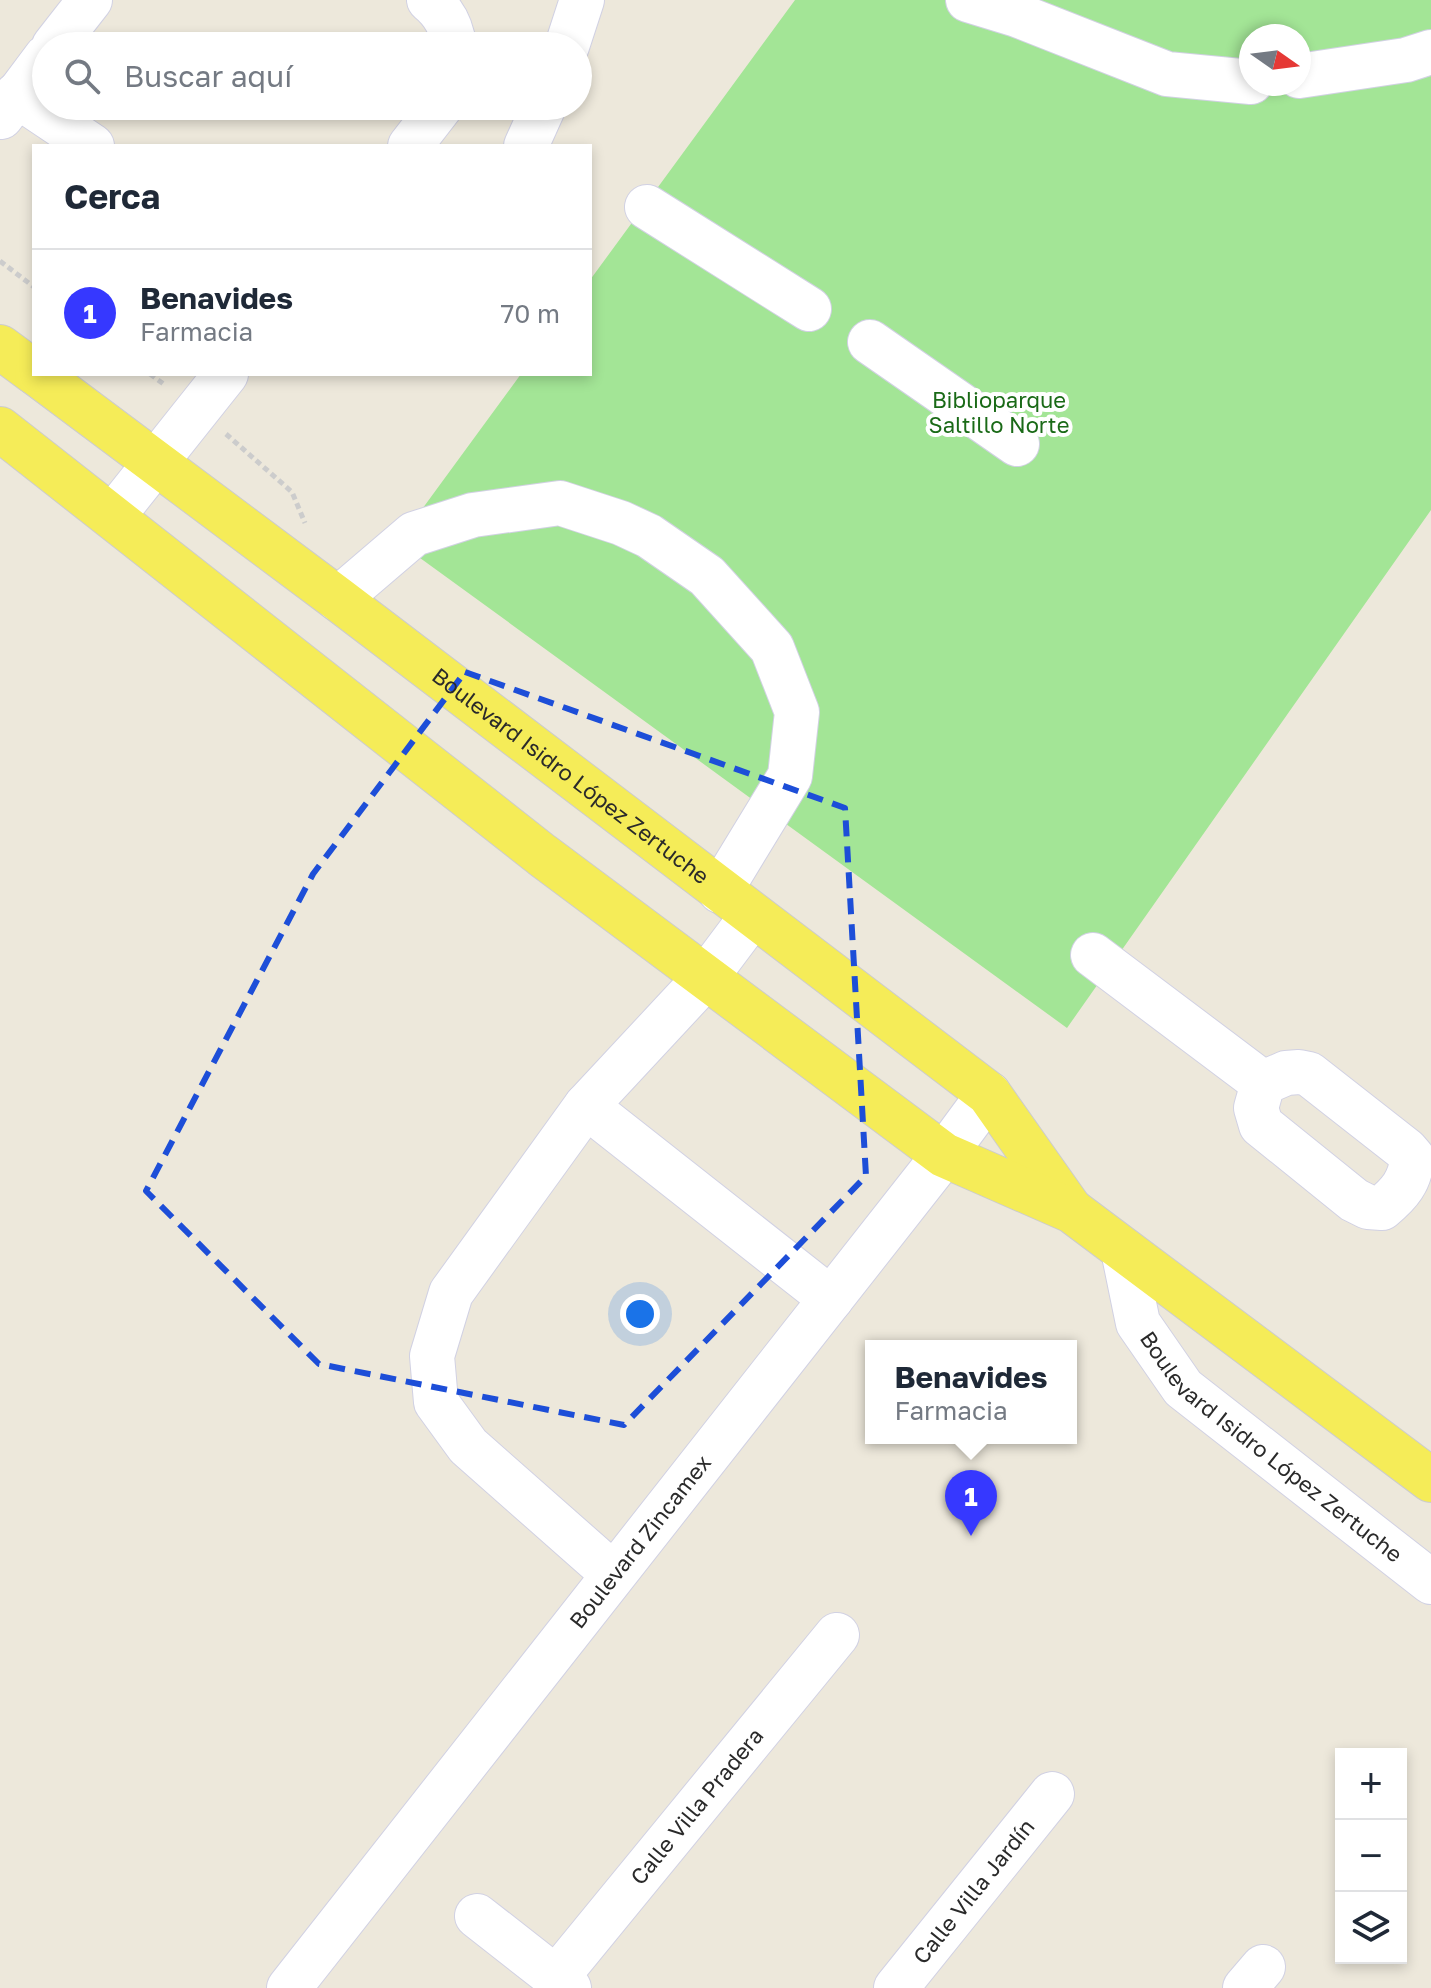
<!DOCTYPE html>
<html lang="es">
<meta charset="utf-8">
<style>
:root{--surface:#fff;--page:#f2f2f3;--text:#1f2937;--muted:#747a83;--line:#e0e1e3;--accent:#3638ff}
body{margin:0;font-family:"Golos Text",sans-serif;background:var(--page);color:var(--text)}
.controls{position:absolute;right:24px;bottom:24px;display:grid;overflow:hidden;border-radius:0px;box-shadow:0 4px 12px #0003}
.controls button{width:72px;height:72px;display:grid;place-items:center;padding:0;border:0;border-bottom:2px solid var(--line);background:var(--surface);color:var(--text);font:40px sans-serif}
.compass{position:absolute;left:1239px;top:24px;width:72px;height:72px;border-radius:50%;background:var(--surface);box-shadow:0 4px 12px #0003;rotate:104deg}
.you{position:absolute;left:640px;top:1314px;width:28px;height:28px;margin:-20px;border:6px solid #fff;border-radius:50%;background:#1a73e8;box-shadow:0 0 0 12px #1a73e833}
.badge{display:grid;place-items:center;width:52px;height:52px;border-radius:50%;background:var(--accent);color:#fff;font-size:26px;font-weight:700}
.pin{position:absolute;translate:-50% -66px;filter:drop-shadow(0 2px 4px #0008)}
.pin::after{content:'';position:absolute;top:42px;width:28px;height:24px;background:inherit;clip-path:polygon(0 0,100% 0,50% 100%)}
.popup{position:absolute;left:865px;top:1340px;width:212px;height:104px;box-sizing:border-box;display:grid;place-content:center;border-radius:0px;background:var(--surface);filter:drop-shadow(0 2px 6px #0005);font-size:26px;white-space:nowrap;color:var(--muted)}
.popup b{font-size:30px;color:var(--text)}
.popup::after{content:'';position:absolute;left:50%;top:100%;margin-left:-16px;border:16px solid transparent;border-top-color:var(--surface)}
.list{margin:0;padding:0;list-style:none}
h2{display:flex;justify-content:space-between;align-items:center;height:104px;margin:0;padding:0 32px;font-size:34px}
h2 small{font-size:26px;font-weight:400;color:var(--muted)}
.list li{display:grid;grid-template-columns:52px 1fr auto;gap:24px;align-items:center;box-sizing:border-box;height:128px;padding:0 32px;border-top:2px solid var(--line)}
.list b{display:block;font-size:30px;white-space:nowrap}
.list p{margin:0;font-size:26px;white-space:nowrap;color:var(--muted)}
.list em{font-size:26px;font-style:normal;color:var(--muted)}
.icon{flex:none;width:44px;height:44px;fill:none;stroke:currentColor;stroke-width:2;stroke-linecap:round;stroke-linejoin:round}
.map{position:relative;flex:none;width:1431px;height:1988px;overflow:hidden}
.search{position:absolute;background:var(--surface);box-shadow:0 4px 12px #0003;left:32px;top:32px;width:560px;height:88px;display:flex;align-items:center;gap:20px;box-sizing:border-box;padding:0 28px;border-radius:44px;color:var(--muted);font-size:30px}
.panel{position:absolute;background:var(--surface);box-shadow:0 4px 12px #0003;left:32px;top:144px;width:560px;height:232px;border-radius:0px}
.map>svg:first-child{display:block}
.green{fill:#a3e596;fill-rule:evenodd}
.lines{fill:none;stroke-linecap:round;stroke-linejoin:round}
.minor-casing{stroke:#d1d1e3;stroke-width:46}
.major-casing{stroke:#ccc;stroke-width:46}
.path{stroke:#ccc;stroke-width:5;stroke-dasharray:6 4;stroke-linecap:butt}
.minor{stroke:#fff;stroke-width:44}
.major{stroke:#f5ec58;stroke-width:44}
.marked{fill:none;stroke:#1d4ed8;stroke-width:6;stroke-dasharray:16 10;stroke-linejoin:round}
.labels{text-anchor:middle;stroke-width:8;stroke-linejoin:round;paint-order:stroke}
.park-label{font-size:22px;fill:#1a6a17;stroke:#fff}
.street-label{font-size:22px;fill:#2a2a2a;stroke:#fff}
</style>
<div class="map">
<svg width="1431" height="1988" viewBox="0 0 1431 1988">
<rect width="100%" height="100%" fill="#ede8db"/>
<path class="green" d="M795 0H1431V510L1067 1028 398 542 521 374H590V280ZM1251 36H1299V84H1251Z"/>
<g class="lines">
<defs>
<g id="minor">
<path d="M429 0C444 12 452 27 454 46"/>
<path d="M968 0 1017 15 1167 74 1251 82"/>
<path d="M54 46 90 0"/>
<path d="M567 46 582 0"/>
<path d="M1299 76 1406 60 1431 52"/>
<path d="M16 95 92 146"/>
<path d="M1 117 46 57"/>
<path d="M410 146 441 106"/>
<path d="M526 146 544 106"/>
<path d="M647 207 809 309"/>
<path d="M870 342 1017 444"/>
<path d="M113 516 226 374"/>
<path d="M338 599 414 534 473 515 560 503 621 523 649 536 707 576 772 648 797 712 790 776 720 891"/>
<path d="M1093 955 1263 1083"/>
<path d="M1299 1072 1309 1074 1406 1150 1412 1157C1411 1181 1399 1194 1382 1208L1368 1207 1354 1200 1261 1125 1256 1108 1263 1083 1286 1073Z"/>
<path d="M586 1106 831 1299"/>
<path id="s1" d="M1123 1250 1138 1323 1183 1388 1431 1582"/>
<path d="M613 1574 468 1446 436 1402 432 1356 451 1293 586 1106 707 976 752 916"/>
<path d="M477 1916 569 1988"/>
<path id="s2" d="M556 1978 837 1635"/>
<path id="s3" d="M289 1988 944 1155 989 1094"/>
<path id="s4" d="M896 1988 1052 1794"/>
<path d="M1245 1988 1263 1967"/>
</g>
<g id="major">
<path d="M0 347 34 372"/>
<path id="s5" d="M37 374 338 599 989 1094 1070 1209"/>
<path d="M0 429 542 855 944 1155 1072 1211 1431 1480"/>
</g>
</defs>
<use href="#minor" class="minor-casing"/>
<use href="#major" class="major-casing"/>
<path class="path" d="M0 261 34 287
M150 374 165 385
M226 434 292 492 305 523"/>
<use href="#minor" class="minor"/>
<use href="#major" class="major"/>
</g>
<path class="marked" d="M465 672 845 808 866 1176 624 1425 319 1364 146 1191 313 874Z"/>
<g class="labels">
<g class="park-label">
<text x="999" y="408">Biblioparque<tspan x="999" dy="25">Saltillo Norte</tspan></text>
</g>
<g class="street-label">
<text dy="8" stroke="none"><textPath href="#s5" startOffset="668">Boulevard Isidro López Zertuche</textPath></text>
<text dy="8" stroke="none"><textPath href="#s1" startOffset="258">Boulevard Isidro López Zertuche</textPath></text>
<text dy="8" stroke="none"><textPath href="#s3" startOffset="568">Boulevard Zincamex</textPath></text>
<text dy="8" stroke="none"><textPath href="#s2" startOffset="222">Calle Villa Pradera</textPath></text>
<text dy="8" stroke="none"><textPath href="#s4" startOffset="124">Calle Villa Jardín</textPath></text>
</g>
</g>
</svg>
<div class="controls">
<button>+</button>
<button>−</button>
<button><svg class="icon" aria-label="layers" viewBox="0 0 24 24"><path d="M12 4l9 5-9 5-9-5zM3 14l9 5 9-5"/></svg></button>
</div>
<svg class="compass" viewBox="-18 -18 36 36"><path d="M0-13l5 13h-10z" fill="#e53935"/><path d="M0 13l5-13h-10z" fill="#747a83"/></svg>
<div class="you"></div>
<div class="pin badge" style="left:971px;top:1536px">1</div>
<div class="popup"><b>Benavides</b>Farmacia</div>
<div class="search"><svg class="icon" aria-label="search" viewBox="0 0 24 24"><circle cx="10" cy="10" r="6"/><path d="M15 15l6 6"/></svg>Buscar aquí</div>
<section class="panel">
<h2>Cerca<small></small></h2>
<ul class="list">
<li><span class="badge">1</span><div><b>Benavides</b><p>Farmacia</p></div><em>70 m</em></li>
</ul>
</section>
</div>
